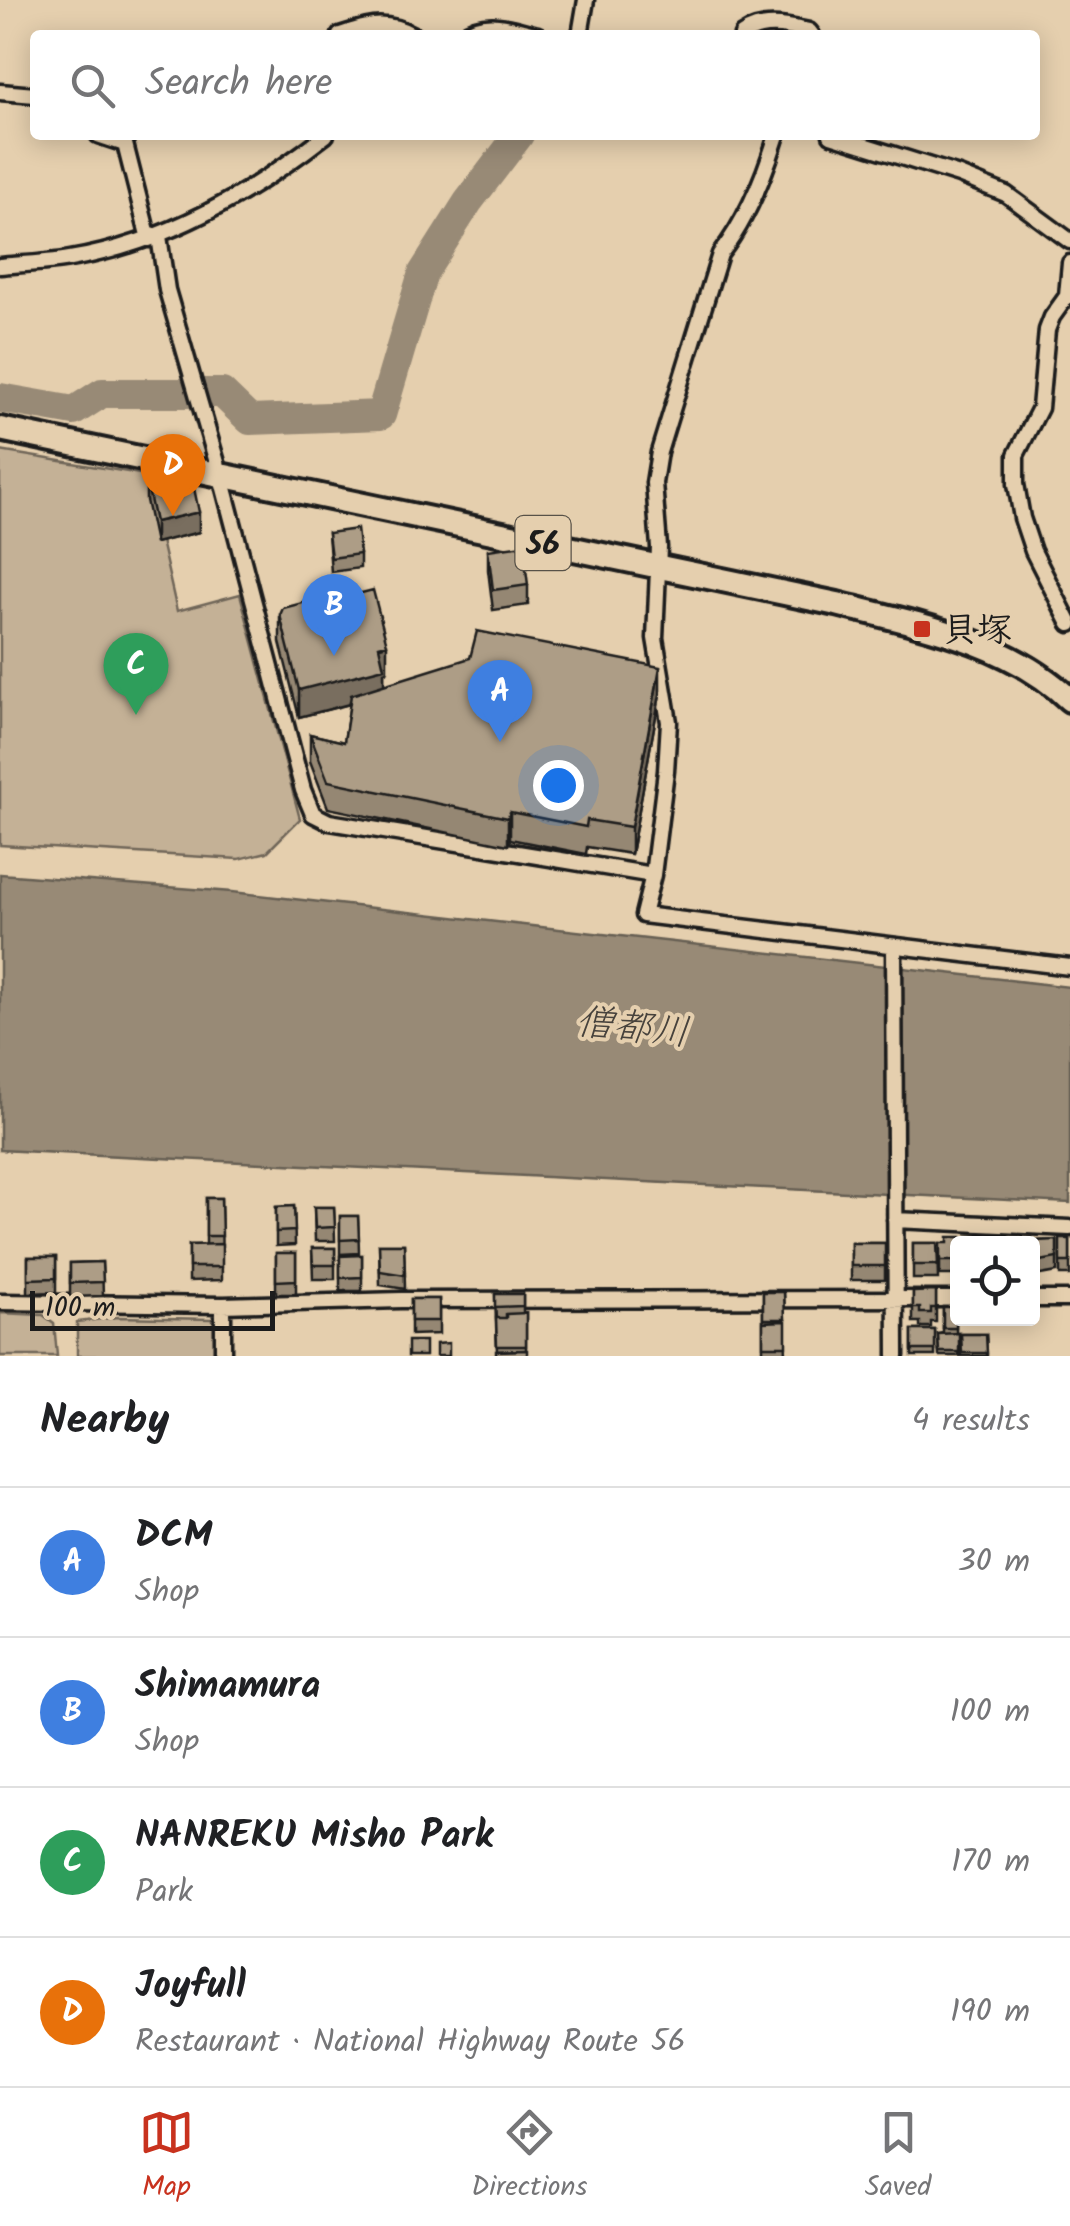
<!DOCTYPE html>
<meta charset="utf-8">
<style>
:root{--surface:#fff;--page:#f6f6f6;--text:#202124;--muted:#757577;--line:#e0e0e0;--accent:#c8321e}
body{margin:0;font-family:Kalam,"Klee One",sans-serif;background:var(--page);color:var(--text)}
.controls{position:absolute;right:30px;bottom:30px;display:grid;overflow:hidden;border-radius:10px;box-shadow:0 5px 25px #0003}
.controls button{width:90px;height:90px;display:grid;place-items:center;padding:0;border:0;border-bottom:2px solid var(--line);background:var(--surface);color:var(--text);font:50px sans-serif}
.scale{position:absolute;left:30px;bottom:25px;width:245px;box-sizing:border-box;padding-left:10px;border:5px solid #1c1c1c;border-top:0;font-size:28px;line-height:35px;white-space:nowrap;color:#1c1c1c;-webkit-text-stroke:8px #e5cfae;paint-order:stroke}
.you{position:absolute;left:558px;top:785px;width:35px;height:35px;margin:-25px;border:8px solid #fff;border-radius:50%;background:#1a73e8;box-shadow:0 0 0 15px #1a73e833}
.badge{display:grid;place-items:center;width:65px;height:65px;border-radius:50%;background:var(--accent);color:#fff;font-size:32px;font-weight:700}
.pin{position:absolute;translate:-50% -82px;filter:drop-shadow(0 2px 5px #0008)}
.pin::after{content:'';position:absolute;top:52px;width:35px;height:30px;background:inherit;clip-path:polygon(0 0,100% 0,50% 100%)}
.list{margin:0;padding:0;list-style:none}
h2{display:flex;justify-content:space-between;align-items:center;height:130px;margin:0;padding:0 40px;font-size:42px}
h2 small{font-size:32px;font-weight:400;color:var(--muted)}
.list li{display:grid;grid-template-columns:65px 1fr auto;gap:30px;align-items:center;box-sizing:border-box;height:150px;padding:0 40px;border-top:2px solid var(--line)}
.list b{display:block;font-size:38px;white-space:nowrap}
.list p{margin:0;font-size:32px;white-space:nowrap;color:var(--muted)}
.list em{font-size:32px;font-style:normal;color:var(--muted)}
.icon{flex:none;width:55px;height:55px;fill:none;stroke:currentColor;stroke-width:2;stroke-linecap:round;stroke-linejoin:round}
.map{position:relative;flex:none;width:1070px;height:1356px;overflow:hidden}
.search{position:absolute;background:var(--surface);box-shadow:0 5px 25px #0003;left:30px;right:30px;top:30px;height:110px;display:flex;align-items:center;gap:25px;box-sizing:border-box;padding:0 35px;border-radius:10px;color:var(--muted);font-size:38px}
.sheet{height:730px;background:var(--surface)}
nav{display:flex;justify-content:space-around;align-items:center;box-sizing:border-box;height:140px;border-top:2px solid var(--line);background:var(--surface);font-size:28px;color:var(--muted)}
nav a{display:grid;justify-items:center;gap:5px}
nav .on{color:var(--accent)}
.map>svg:first-child{display:block}
.green{fill:#c4b196;stroke:#706659;stroke-width:2.5}
.water{fill:#988a76;stroke:#665e52;stroke-width:2.5}
.lines{fill:none;stroke-linecap:round;stroke-linejoin:round}
.river{stroke:#988a76;stroke-width:30}
.minor-casing{stroke:#1c1c1c;stroke-width:21}
.trunk-casing{stroke:#1c1c1c;stroke-width:30}
.minor{stroke:#e5cfae;stroke-width:14}
.trunk{stroke:#e5cfae;stroke-width:22}
.wall{fill:#958773;stroke:#1c1c1c;stroke-width:2.5}
.shaded-wall{fill:#796e5e;stroke:#1c1c1c;stroke-width:2.5}
.building{fill:#ad9d86;stroke:#1c1c1c;stroke-width:2.5}
.poi-dot{fill:#c8321e;stroke:#e5cfae;stroke-width:4}
.labels{text-anchor:middle;stroke-width:8;stroke-linejoin:round;paint-order:stroke}
.shield{fill:#e5cfae;stroke:#585248;stroke-width:2.5}
.shield-label{font-size:32px;font-weight:bold;fill:#1c1c1c}
.poi-label{font-size:35px;font-weight:bold;fill:#1c1c1c;stroke:#e5cfae;text-anchor:start}
.water-label{font-size:38px;font-style:italic;fill:#47423c;stroke:#e5cfae}
</style>
<div class="map">
<svg width="1070" height="1356" viewBox="0 0 1070 1356">
<rect width="100%" height="100%" fill="#e5cfae"/>
<filter id="ink" filterUnits="userSpaceOnUse"><feTurbulence type="fractalNoise" baseFrequency=".01" numOctaves="2"/><feDisplacementMap in="SourceGraphic" scale="20" xChannelSelector="R" yChannelSelector="G"/><feConvolveMatrix kernelMatrix="1 2 1 2 8 2 1 2 1" color-interpolation-filters="sRGB"/></filter>
<g filter="url(#ink)">
<path class="green" d="M0 451 146 475 177 611 240 594 300 819 267 852 239 859 0 845Z
M0 1313 43 1315 54 1323 57 1356H0Z
M118 1317 212 1319 217 1324V1356H77V1322Z"/>
<path class="water" d="M0 874 232 892 1070 987V1203L0 1150Z"/>
<g class="lines">
<path class="river" d="M0 398 74 411 102 393H222L250 420 381 415 423 273 468 202 519 135"/>
<defs>
<path id="minor" d="M340 35C368 25 386 20 413 35
M463 35C486 17 512 29 538 35
M580 35 586 0
M742 35C762 21 785 26 809 31L812 35
M0 92 35 95
M98 135 125 144
M777 135C764 177 747 220 720 254L659 452 654 483 659 547 655 638 669 722 666 771 653 875 643 915 1070 967
M831 135 959 175 1006 194 1070 241
M125 144 149 239
M159 236 167 290 220 473 303 790 313 814 329 822 653 875
M1070 263 1067 296 1052 317 1047 330 1040 408 1016 455V484L1022 518 1033 551 1070 624
M0 266C23 264 47 263 70 259 166 243 250 194 326 135
M894 946 896 1356
M895 1220 1070 1228
M1032 1299H1070
M0 1302 223 1305 401 1300 958 1299
M223 1305V1356"/>
<path id="trunk" d="M0 429 837 604C917 624 1009 641 1070 700"/>
</defs>
<use href="#minor" class="minor-casing"/>
<use href="#trunk" class="trunk-casing"/>
<use href="#minor" class="minor"/>
<use href="#trunk" class="trunk"/>
</g>
<path class="wall" d="M146 480 199 532 155 543 146 500Z
M328 533 360 554V568L331 572Z
M488 550 528 585V605L493 610 488 570Z
M280 615 387 671 384 672V684L660 694 631 854 587 847 586 854 510 839 508 845 328 808 310 761V734L344 742 350 704 299 717 280 642Z
M206 1198H221L222 1280 189 1281V1245H206Z
M294 1206 295 1245 276 1246V1207Z
M314 1207H334L335 1241H315Z
M340 1216H358L359 1253 340 1254Z
M1060 1239H1070V1275H1060Z
M1057 1240V1272L1035 1276V1241Z
M851 1243H885V1280H851Z
M913 1243H937L938 1279H913Z
M940 1243 958 1244V1275H940Z
M379 1244H404L405 1289 380 1285Z
M312 1248H335V1279H313Z
M276 1253H296V1294H276Z
M362 1255V1291H340V1256Z
M28 1257H56V1292L28 1293Z
M102 1262 103 1296 70 1297V1263Z
M936 1291V1322H931V1327H920V1322H913V1292Z
M763 1292H784L786 1356H763Z
M495 1294H523V1313H526V1350L497 1351Z
M411 1299H439V1334L411 1335Z
M943 1307H956V1333H959V1356H939L938 1334 943 1333Z
M912 1330H935V1356H912Z
M961 1334H986L987 1356H961Z"/>
<path class="shaded-wall" d="M199 512V532L155 543V522Z
M387 644V671L384 672V695L299 717V690L379 646Z
M660 667V694L631 854V827Z
M510 812V839L508 845V818Z"/>
<path class="building" d="M190 469 199 512 155 522 146 480Z
M357 529 360 554 331 558 328 533Z
M523 545 528 585 493 590 488 550Z
M373 590 387 644 379 646 384 668 299 690 280 615 283 608 338 594 342 598Z
M477 631 660 667 631 827 587 820 586 827 510 812 508 818 328 781 310 734 344 742 351 695 470 658Z
M206 1198H221L222 1236H206Z
M294 1206 295 1231 276 1232V1207Z
M314 1207H334L335 1227 315 1228Z
M340 1216H358L359 1239 340 1240Z
M985 1235V1244H968V1236Z
M987 1236H1008V1244H988Z
M948 1237H962V1244H958V1261H940V1243H948Z
M1011 1238H1032V1244H1011Z
M1060 1239H1070V1262H1060Z
M1057 1240V1258L1035 1262V1241Z
M851 1243H885V1266H851Z
M913 1243H937L938 1265H913Z
M222 1244V1267H189V1245Z
M379 1244H404L405 1275 380 1271Z
M312 1248H335V1265H313Z
M276 1253H296V1280L276 1281Z
M362 1255V1277L340 1278V1256Z
M28 1257H56V1278L28 1279Z
M102 1262 103 1282 70 1283V1263Z
M936 1291V1308H931V1313H920V1308H913V1292Z
M763 1292H784L785 1319H763Z
M495 1294H523V1306L495 1307Z
M411 1299H439V1321H411Z
M943 1307H956V1328H943Z
M526 1313V1346H497L496 1318H506V1314Z
M786 1321V1346H763V1322Z
M912 1330H935V1350H912Z
M959 1333V1352H939L938 1334Z
M961 1334H986L987 1353H962Z
M408 1341H425V1356H408Z
M449 1343V1356H436V1344Z
M527 1350V1356H496V1351Z"/>
</g>
<rect class="poi-dot" x="912" y="619" width="20" height="20" rx="5"/>
<g class="labels">
<rect class="shield" x="515.5" y="516" width="55" height="54" rx="8"/>
<g class="shield-label">
<text x="543" y="554">56</text>
</g>
<g class="poi-label">
<text x="942" y="641">貝塚</text>
</g>
<g class="water-label">
<text transform="translate(633 1026) rotate(6)" y="13">僧都川</text>
</g>
</g>
</svg>
<div class="controls">
<button><svg class="icon" aria-label="locate" viewBox="0 0 24 24"><circle cx="12" cy="12" r="6"/><path d="M12 2v4M12 18v4M2 12h4M18 12h4"/></svg></button>
</div>
<div class="scale">100 m</div>
<div class="you"></div>
<div class="pin badge" style="left:500px;top:742px;background:#3f7fe0">A</div>
<div class="pin badge" style="left:334px;top:656px;background:#3f7fe0">B</div>
<div class="pin badge" style="left:136px;top:715px;background:#2e9e5b">C</div>
<div class="pin badge" style="left:173px;top:516px;background:#e8710a">D</div>
<div class="search"><svg class="icon" aria-label="search" viewBox="0 0 24 24"><circle cx="10" cy="10" r="6"/><path d="M15 15l6 6"/></svg>Search here</div>
</div>
<section class="sheet">
<h2>Nearby<small>4 results</small></h2>
<ul class="list">
<li><span class="badge" style="background:#3f7fe0">A</span><div><b>DCM</b><p>Shop</p></div><em>30 m</em></li>
<li><span class="badge" style="background:#3f7fe0">B</span><div><b>Shimamura</b><p>Shop</p></div><em>100 m</em></li>
<li><span class="badge" style="background:#2e9e5b">C</span><div><b>NANREKU Misho Park</b><p>Park</p></div><em>170 m</em></li>
<li><span class="badge" style="background:#e8710a">D</span><div><b>Joyfull</b><p>Restaurant · National Highway Route 56</p></div><em>190 m</em></li>
</ul>
</section>
<nav>
<a class="on"><svg class="icon" aria-label="map" viewBox="0 0 24 24"><path d="M3 6l6-2 6 2 6-2v14l-6 2-6-2-6 2zM9 4v14M15 6v14"/></svg>Map</a>
<a><svg class="icon" aria-label="directions" viewBox="0 0 24 24"><path d="M12 3l9 9-9 9-9-9zM9 14v-3h6M13 9l2 2-2 2"/></svg>Directions</a>
<a><svg class="icon" aria-label="saved" viewBox="0 0 24 24"><path d="M7 4h10v16l-5-4-5 4z"/></svg>Saved</a>
</nav>
